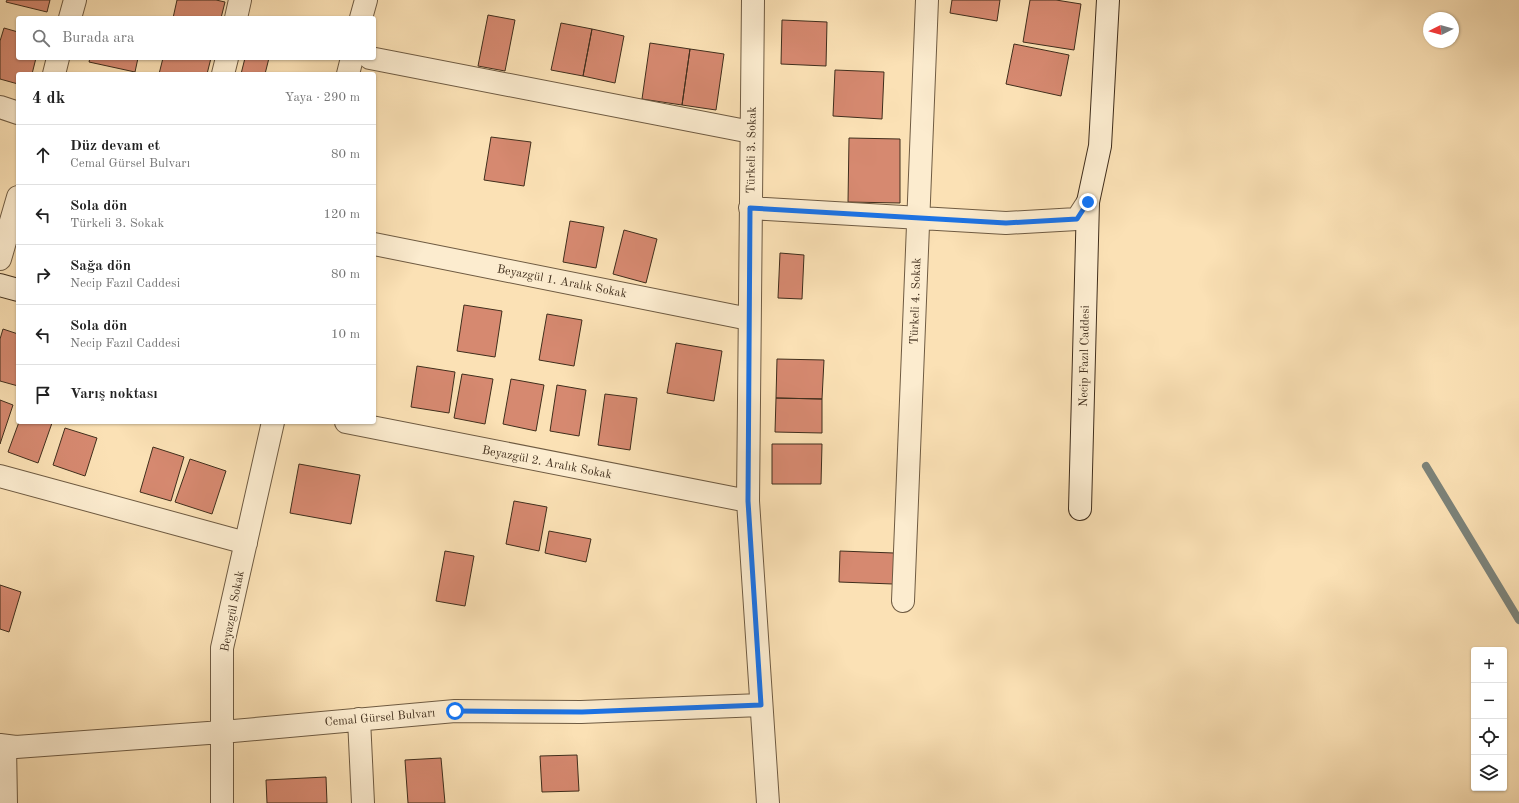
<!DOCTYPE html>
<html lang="tr">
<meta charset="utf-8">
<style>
:root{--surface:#fff;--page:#f6f6f6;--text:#222;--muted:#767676;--line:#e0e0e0}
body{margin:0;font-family:"Old Standard TT",serif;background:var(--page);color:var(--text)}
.controls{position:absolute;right:12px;bottom:12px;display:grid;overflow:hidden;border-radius:4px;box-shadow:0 1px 3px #0004}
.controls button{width:36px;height:36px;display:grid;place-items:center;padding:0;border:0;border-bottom:1px solid var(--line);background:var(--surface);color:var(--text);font:20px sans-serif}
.compass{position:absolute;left:1423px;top:12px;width:36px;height:36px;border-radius:50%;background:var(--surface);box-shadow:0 1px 3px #0004;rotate:264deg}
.stop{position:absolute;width:12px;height:12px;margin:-9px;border:3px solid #1a73e8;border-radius:50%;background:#fff}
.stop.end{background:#1a73e8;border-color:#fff;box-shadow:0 1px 4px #0008}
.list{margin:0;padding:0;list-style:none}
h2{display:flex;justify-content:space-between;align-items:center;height:52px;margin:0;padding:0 16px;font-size:17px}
h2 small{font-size:13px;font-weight:400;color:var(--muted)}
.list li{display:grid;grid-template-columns:26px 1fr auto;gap:12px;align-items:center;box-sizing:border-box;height:60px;padding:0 16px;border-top:1px solid var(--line)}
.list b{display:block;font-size:15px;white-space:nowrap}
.list p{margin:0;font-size:13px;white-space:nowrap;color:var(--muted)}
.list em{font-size:13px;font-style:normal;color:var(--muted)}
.icon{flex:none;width:22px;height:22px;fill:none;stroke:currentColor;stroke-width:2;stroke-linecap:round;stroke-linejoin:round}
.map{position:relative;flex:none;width:1519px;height:803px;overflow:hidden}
.search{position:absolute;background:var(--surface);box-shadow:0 1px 3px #0004;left:16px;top:16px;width:360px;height:44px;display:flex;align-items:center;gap:10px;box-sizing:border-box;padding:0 14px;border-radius:4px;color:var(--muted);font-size:15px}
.panel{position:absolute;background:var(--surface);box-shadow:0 1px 3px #0004;left:16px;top:72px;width:360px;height:352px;border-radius:4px}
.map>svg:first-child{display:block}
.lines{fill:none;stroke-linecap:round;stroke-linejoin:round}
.stream{stroke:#7c837a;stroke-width:8}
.building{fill:#d68970;stroke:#402e1c}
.street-casing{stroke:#6f5b42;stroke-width:24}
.secondary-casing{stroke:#402e1c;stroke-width:24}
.street{stroke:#fceccf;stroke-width:22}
.secondary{stroke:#fceccf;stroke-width:22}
.route{stroke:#1a73e8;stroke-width:5}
.labels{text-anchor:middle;stroke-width:4;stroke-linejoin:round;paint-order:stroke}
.street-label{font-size:12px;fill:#402e1c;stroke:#fceccf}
</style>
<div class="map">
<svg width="1519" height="803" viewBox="0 0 1519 803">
<rect width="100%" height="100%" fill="#fbe1b5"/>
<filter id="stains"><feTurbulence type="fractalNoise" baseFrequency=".005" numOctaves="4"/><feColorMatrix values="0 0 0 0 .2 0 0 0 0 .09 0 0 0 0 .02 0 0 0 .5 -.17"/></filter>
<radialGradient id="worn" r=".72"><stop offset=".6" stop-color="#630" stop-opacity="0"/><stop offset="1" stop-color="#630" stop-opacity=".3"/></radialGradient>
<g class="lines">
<path class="stream" d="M1426 466 1519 620"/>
</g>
<path class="building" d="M7 0H50L47 12 6 2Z
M177 0H216L225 2 221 18H173Z
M952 0H1000L997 21 950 13Z
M1030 0H1056L1081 4 1074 50 1023 42Z
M488 15 515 20 505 71 478 66Z
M782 20 827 22 826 66 781 64Z
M561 23 592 29 583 76 551 70Z
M4 28 18 32V58H36L32 74H18V84L0 79V41Z
M592 29 624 36 615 83 583 76Z
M650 43 690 49 682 105 642 99Z
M1014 44 1069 55 1061 96 1006 84Z
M690 49 724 54 716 110 682 105Z
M90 58H138L135 72 89 62Z
M163 58H211L207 74H159Z
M245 58H269L265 74H241Z
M835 70 884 72 882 119 833 116Z
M491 137 531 142 524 186 484 180Z
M849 138 900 139V203L848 202Z
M570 221 604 227 596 268 563 262Z
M624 230 657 239 646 283 613 274Z
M780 253 804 255 802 299 778 298Z
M464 305 502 311 495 357 457 351Z
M547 314 582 320 574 366 539 360Z
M3 329 18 334V386L0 381V339Z
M676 343 722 351 714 401 667 393Z
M777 359 824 360 822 399 776 398Z
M417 366 455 372 449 413 411 407Z
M462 374 493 379 485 424 454 418Z
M511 379 544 385 536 431 503 424Z
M557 385 586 390 579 436 550 431Z
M605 394 637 398 630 450 598 445Z
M776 398 822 399V433L775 432Z
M0 400 13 405 0 444Z
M19 422 52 423 38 463 8 452Z
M65 428 97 438 85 476 53 465Z
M772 444H822L821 484H772Z
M153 447 184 457 171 501 140 492Z
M190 459 226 471 212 514 175 502Z
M299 464 360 475 351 524 290 513Z
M514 501 547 507 539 551 506 544Z
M549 531 591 539 586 562 545 553Z
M445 551 474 556 465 606 436 601Z
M840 551 894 553 893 584 839 582Z
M0 585 21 592 9 632 0 629Z
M577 755 579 791 542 792 540 756Z
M441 758 445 803H408L405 760Z
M326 777 327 803H267L266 780Z"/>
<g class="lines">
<defs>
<path id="street" d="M753 0 748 501 768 803
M70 18 75 0
M236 18 240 0
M361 18 366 0
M370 58 751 132
M54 74 58 58
M223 74 227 58
M348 74 352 58
M0 107 18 113
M750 208 1006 223 1077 219 1088 202
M374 244 749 319
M0 259 18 197
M346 422 748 501
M0 476 246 543
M903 601 927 0
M359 719 363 803
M0 745 16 747 222 732 455 711 581 712 761 705
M5 746 6 803
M222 803V648L273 422"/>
<path id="secondary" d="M0 285 18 290
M1080 509 1088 202 1100 146 1108 0"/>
</defs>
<use href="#street" class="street-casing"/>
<use href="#secondary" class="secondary-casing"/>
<use href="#street" class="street"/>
<use href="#secondary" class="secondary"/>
</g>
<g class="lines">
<path class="route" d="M455 711 582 712 761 705 748 501 750 208 1006 223 1077 219 1088 202"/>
</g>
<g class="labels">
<g class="street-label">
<text transform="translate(751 150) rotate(-89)" y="4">Türkeli 3. Sokak</text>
<text transform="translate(562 281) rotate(11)" y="4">Beyazgül 1. Aralık Sokak</text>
<text transform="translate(915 301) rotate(-88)" y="4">Türkeli 4. Sokak</text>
<text transform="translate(1084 356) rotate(-89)" y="4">Necip Fazıl Caddesi</text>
<text transform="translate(547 462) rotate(11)" y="4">Beyazgül 2. Aralık Sokak</text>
<text transform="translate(232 611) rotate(-79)" y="4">Beyazgül Sokak</text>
<text transform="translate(380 717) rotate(-5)" y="4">Cemal Gürsel Bulvarı</text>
</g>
</g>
<rect width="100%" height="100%" filter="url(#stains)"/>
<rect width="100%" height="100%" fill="url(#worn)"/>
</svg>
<div class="controls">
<button>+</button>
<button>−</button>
<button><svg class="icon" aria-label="locate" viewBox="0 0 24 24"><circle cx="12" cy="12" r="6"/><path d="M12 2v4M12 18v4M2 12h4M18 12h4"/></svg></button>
<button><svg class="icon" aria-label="layers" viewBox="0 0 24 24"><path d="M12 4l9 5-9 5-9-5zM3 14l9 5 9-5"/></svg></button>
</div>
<svg class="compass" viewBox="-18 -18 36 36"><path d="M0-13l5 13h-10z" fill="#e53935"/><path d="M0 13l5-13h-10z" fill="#767676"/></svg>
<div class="stop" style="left:455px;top:711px"></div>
<div class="stop end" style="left:1088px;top:202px"></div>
<div class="search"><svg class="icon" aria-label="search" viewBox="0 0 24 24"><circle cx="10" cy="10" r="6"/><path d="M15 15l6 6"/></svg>Burada ara</div>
<section class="panel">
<h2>4 dk<small>Yaya · 290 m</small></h2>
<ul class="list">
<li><svg class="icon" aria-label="ahead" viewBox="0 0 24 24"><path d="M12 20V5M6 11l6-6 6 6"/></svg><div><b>Düz devam et</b><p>Cemal Gürsel Bulvarı</p></div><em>80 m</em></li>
<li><svg class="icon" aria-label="left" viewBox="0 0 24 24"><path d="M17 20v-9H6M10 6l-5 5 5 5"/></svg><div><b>Sola dön</b><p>Türkeli 3. Sokak</p></div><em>120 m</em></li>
<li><svg class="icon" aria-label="right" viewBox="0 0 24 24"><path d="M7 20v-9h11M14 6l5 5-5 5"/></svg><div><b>Sağa dön</b><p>Necip Fazıl Caddesi</p></div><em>80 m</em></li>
<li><svg class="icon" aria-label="left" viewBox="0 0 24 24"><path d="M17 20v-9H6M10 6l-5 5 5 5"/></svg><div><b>Sola dön</b><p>Necip Fazıl Caddesi</p></div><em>10 m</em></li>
<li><svg class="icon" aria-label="arrive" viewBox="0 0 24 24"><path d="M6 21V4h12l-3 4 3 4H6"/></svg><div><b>Varış noktası</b></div></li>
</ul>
</section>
</div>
